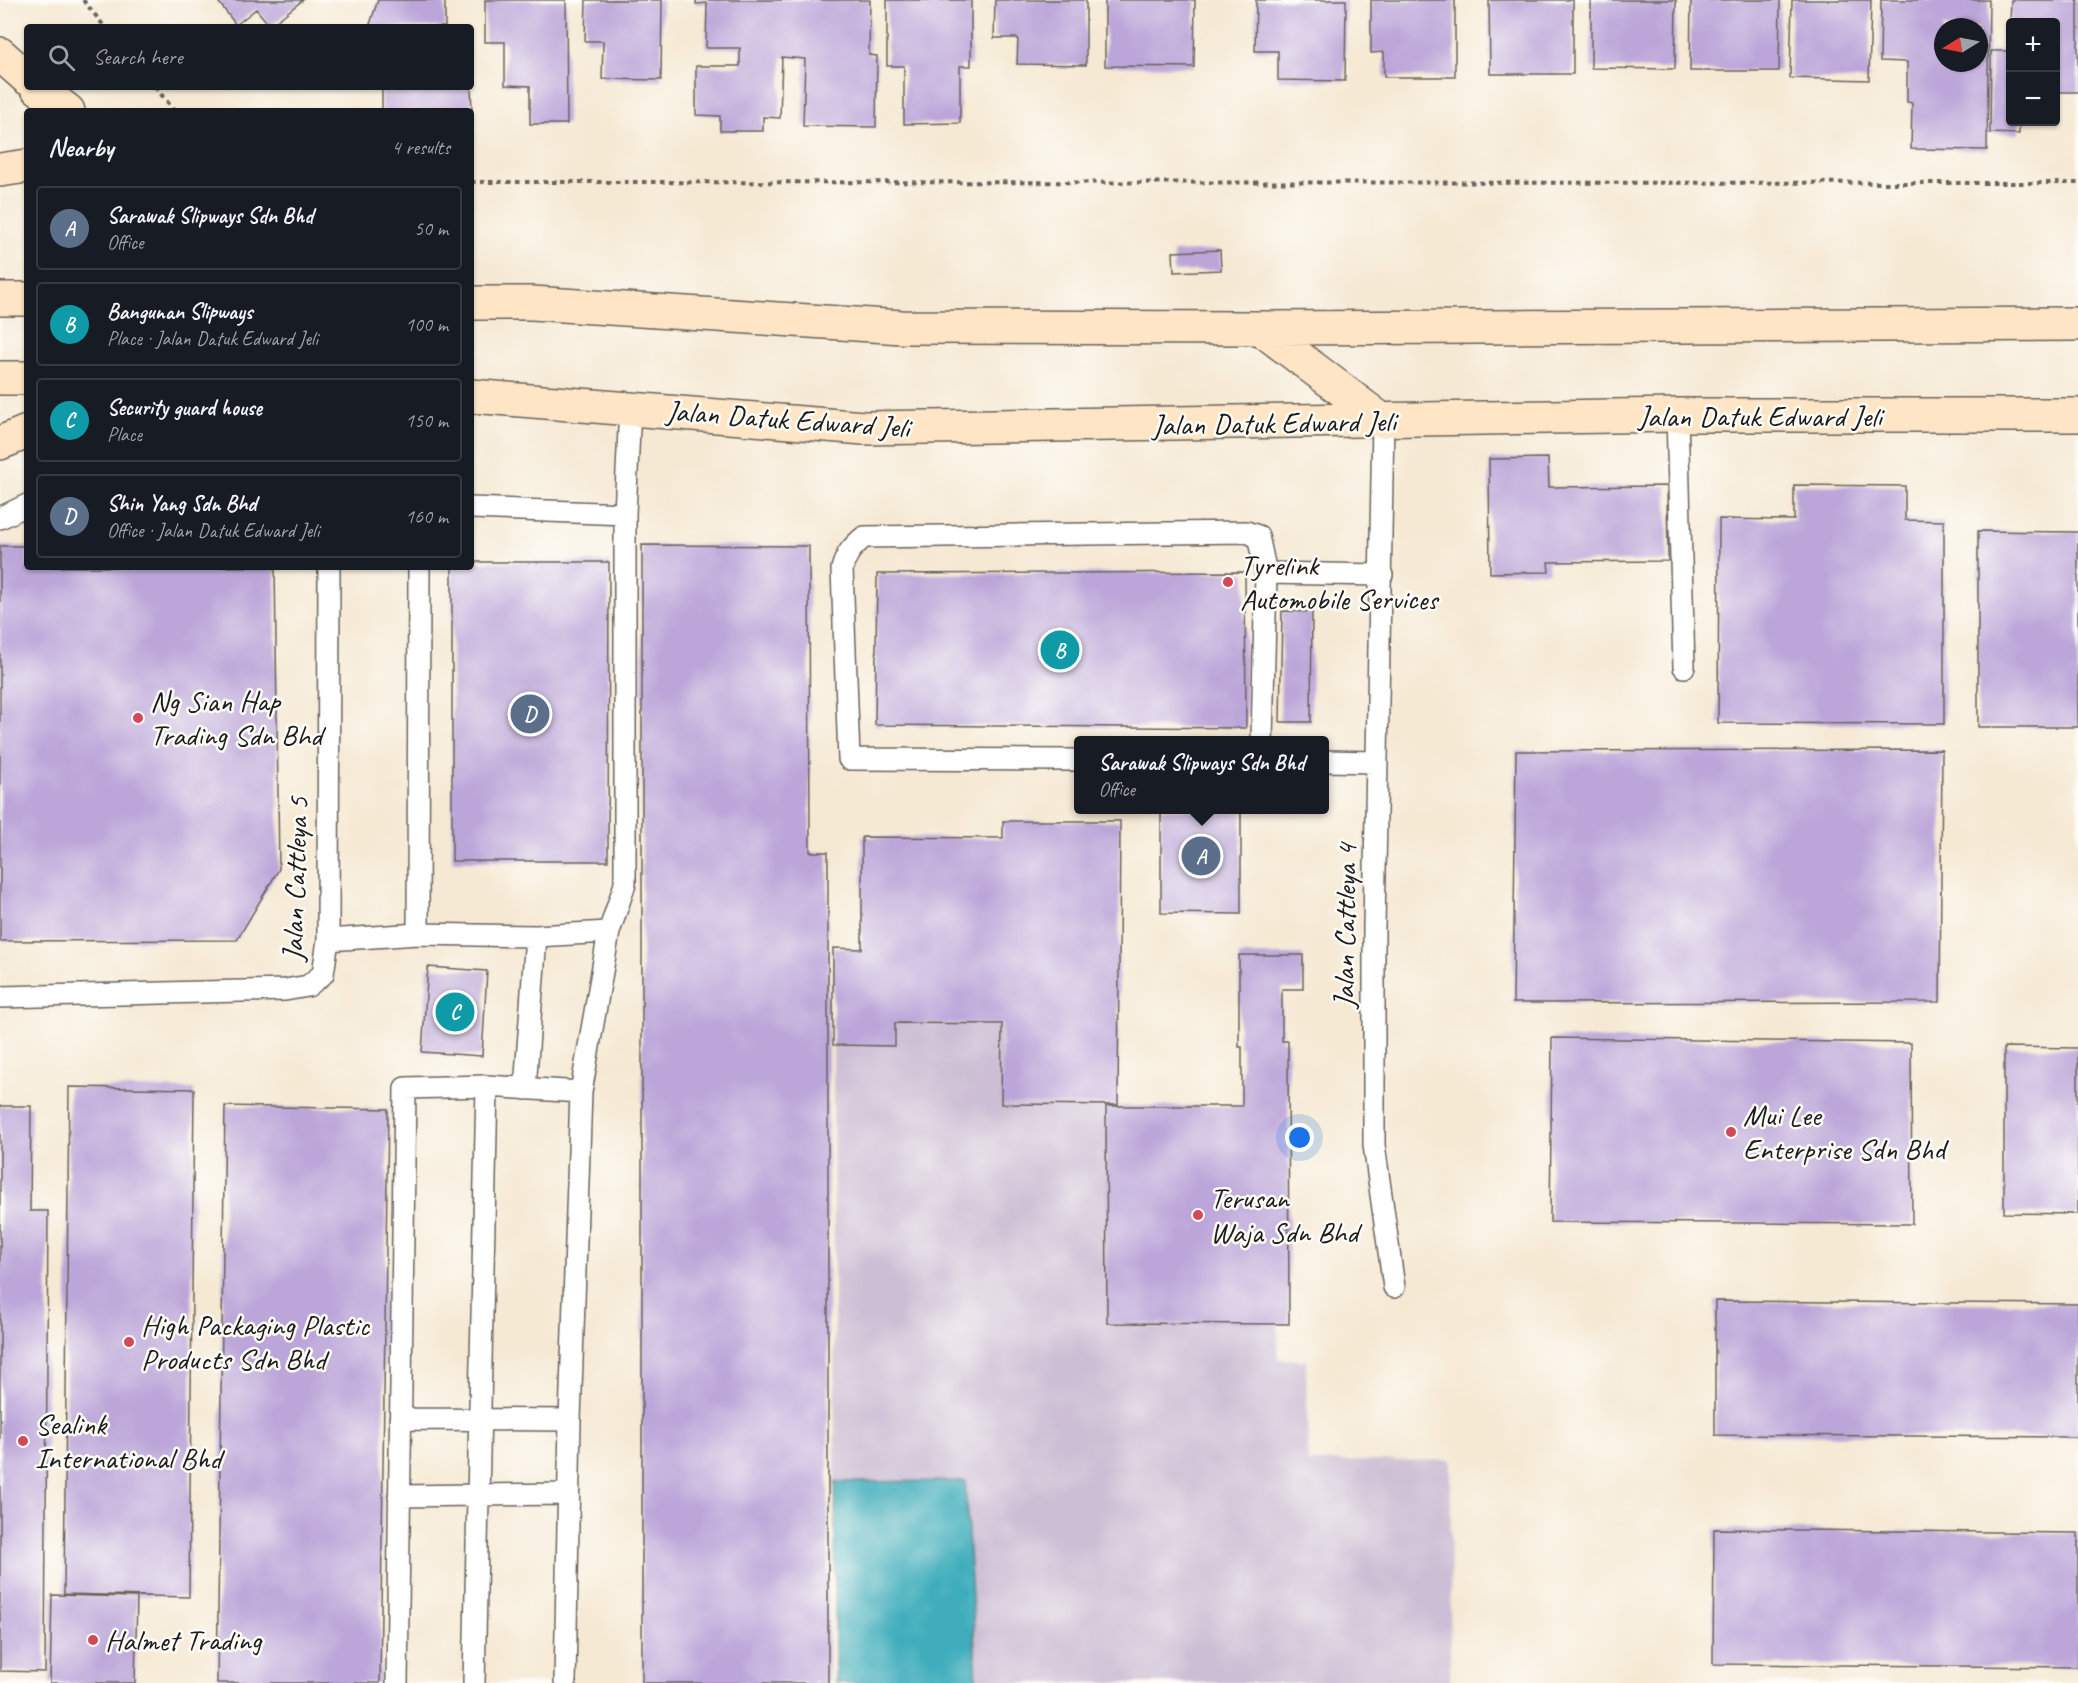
<!DOCTYPE html>
<meta charset="utf-8">
<style>
:root{--surface:#171b24;--page:#242831;--text:#f1f3f6;--muted:#9ea1a6;--line:#363941;--accent:#d1495b}
body{margin:0;font-family:Caveat,sans-serif;background:var(--page);color:var(--text)}
.controls{position:absolute;right:18px;top:18px;display:grid;overflow:hidden;border-radius:6px;box-shadow:0 2px 4px #0004}
.controls button{width:54px;height:54px;display:grid;place-items:center;padding:0;border:0;border-bottom:2px solid var(--line);background:var(--surface);color:var(--text);font:30px sans-serif}
.compass{position:absolute;left:1934px;top:18px;width:54px;height:54px;border-radius:50%;background:var(--surface);box-shadow:0 2px 4px #0004;rotate:260deg}
.you{position:absolute;left:1300px;top:1138px;width:21px;height:21px;margin:-15px;border:4px solid #fff;border-radius:50%;background:#1a73e8;box-shadow:0 0 0 9px #1a73e833}
.badge{display:grid;place-items:center;width:39px;height:39px;border-radius:50%;background:var(--accent);color:#fff;font-size:20px;font-weight:700}
.pin{position:absolute;translate:-50% -50%;border:3px solid #fff;box-shadow:0 2px 6px #0006}
.popup{position:absolute;left:1074px;top:736px;width:255px;height:78px;box-sizing:border-box;display:grid;place-content:center;border-radius:6px;background:var(--surface);filter:drop-shadow(0 2px 4px #0005);font-size:20px;white-space:nowrap;color:var(--muted)}
.popup b{font-size:22px;color:var(--text)}
.popup::after{content:'';position:absolute;left:50%;top:100%;margin-left:-12px;border:12px solid transparent;border-top-color:var(--surface)}
.list{margin:0;padding:0;list-style:none}
h2{display:flex;justify-content:space-between;align-items:center;height:78px;margin:0;padding:0 24px;font-size:26px}
h2 small{font-size:20px;font-weight:400;color:var(--muted)}
.list li{display:grid;grid-template-columns:39px 1fr auto;gap:18px;align-items:center;box-sizing:border-box;height:84px;margin:0 12px 12px;padding:0 12px;border:2px solid var(--line);border-radius:6px}
.list b{display:block;font-size:22px;white-space:nowrap}
.list p{margin:0;font-size:20px;white-space:nowrap;color:var(--muted)}
.list em{font-size:20px;font-style:normal;color:var(--muted)}
.icon{flex:none;width:33px;height:33px;fill:none;stroke:currentColor;stroke-width:2;stroke-linecap:round;stroke-linejoin:round}
.map{position:relative;flex:none;width:2078px;height:1683px;overflow:hidden}
.search{position:absolute;background:var(--surface);box-shadow:0 2px 4px #0004;left:24px;top:24px;width:450px;height:66px;display:flex;align-items:center;gap:15px;box-sizing:border-box;padding:0 21px;border-radius:6px;color:var(--muted);font-size:22px}
.panel{position:absolute;background:var(--surface);box-shadow:0 2px 4px #0004;left:24px;top:108px;width:450px;height:462px;border-radius:6px}
.map>svg:first-child{display:block}
.industrial{fill:#ccbed4}
.water{fill:#3fadbc;stroke:#2e646c;stroke-width:1.5}
.building{fill:#bca6d9;fill-rule:evenodd}
.lines{fill:none;stroke-linecap:round;stroke-linejoin:round}
.lane-casing{stroke:#68645c;stroke-width:24}
.secondary-casing{stroke:#68645c;stroke-width:36}
.path{stroke:#68645c;stroke-width:4;stroke-dasharray:4.5 4.5;stroke-linecap:butt}
.lane{stroke:#fff;stroke-width:21}
.secondary{stroke:#fee5c5;stroke-width:33}
.poi-dot{fill:#d1495b;stroke:#fdfcf7;stroke-width:2}
.labels{text-anchor:middle;stroke-width:5;stroke-linejoin:round;paint-order:stroke}
.street-label{font-size:30px;fill:#1c1c1c;stroke:#fdfcf7}
.poi-label{font-size:30px;fill:#1c1c1c;stroke:#fdfcf7;text-anchor:start}
</style>
<div class="map">
<svg width="2078" height="1683" viewBox="0 0 2078 1683">
<rect width="100%" height="100%" fill="#fdfcf7"/>
<filter id="ink" filterUnits="userSpaceOnUse"><feTurbulence type="fractalNoise" baseFrequency=".0167" numOctaves="2"/><feDisplacementMap in="SourceGraphic" scale="12" xChannelSelector="R" yChannelSelector="G"/><feConvolveMatrix kernelMatrix="1 2 1 2 8 2 1 2 1" color-interpolation-filters="sRGB"/></filter>
<filter id="wash" filterUnits="userSpaceOnUse"><feTurbulence type="fractalNoise" baseFrequency=".008" numOctaves="4" result="noise"/><feDisplacementMap in="SourceGraphic" scale="24" xChannelSelector="R" yChannelSelector="G"/><feGaussianBlur stdDeviation="1.35" result="paint"/><feColorMatrix in="noise" values="0 0 0 0 0 0 0 0 0 0 0 0 0 0 0 0 0 1.4 0 .05"/><feComposite in="paint" operator="in"/></filter>
<g filter="url(#wash)">
<rect width="100%" height="100%" fill="#f6e9d4"/>
<path class="industrial" d="M895 1023 1001 1024V1104L1106 1106 1107 1323 1278 1324V1359L1306 1360 1308 1462 1451 1460 1450 1683H977L965 1481 835 1482 833 1045 895 1046Z"/>
<path class="water" d="M965 1481 977 1683H835V1482Z"/>
<g id="blocks">
<path class="building" d="M217 0H303L270 26 256 9 236 25Z
M378 0H445V27H369Z
M485 0H566L567 124H530V86L505 85V42H485Z
M586 0H662L661 80 602 79 603 41H585Z
M696 0H870L869 55 877 56 876 127 803 126 805 59 782 57 780 118 763 117V131H720V116L696 115V66H740V48H706L707 3 696 4Z
M887 0H971V66H960V123L904 124V66H887Z
M995 0H1086V65L1017 64 1018 38H994Z
M1105 0H1195L1194 67 1105 66Z
M1256 0H1346L1345 81 1278 80V51H1255Z
M1371 0H1455V77H1384V52L1371 53Z
M1489 0H1573V74H1490Z
M1591 0H1676L1675 69 1591 68Z
M1691 0H1780L1779 71H1690Z
M1792 0H1871L1869 80 1790 78Z
M1881 0H1989L1987 150 1911 149 1912 103 1907 102V62L1880 61ZM1943 27H1979V63H1943Z
M2011 0H2078V92H2056V22H2010Z
M1991 51H2010V122H2019V134L1990 133Z
M382 87H471L472 111H382Z
M1220 250 1221 270 1174 272 1173 252Z
M1548 458 1549 487 1667 486 1668 561 1548 562 1549 572 1490 573 1489 459Z
M1794 485 1905 486V520L1944 521V724L1718 723 1719 519 1794 520Z
M1978 531 2078 532V727H1978Z
M642 545 809 546 810 852H828V1683H642Z
M0 546H27V567H275L279 869 237 940 0 941Z
M471 562H609L608 861H452V567H471Z
M1245 572 1246 728 875 725 877 574Z
M1282 611 1312 612 1311 722H1280Z
M1942 750 1940 1002 1513 1003 1516 751Z
M1161 810H1241V914L1161 913Z
M1003 821H1120L1118 1105 1001 1104 1002 1024 895 1023V1046L833 1045V948L862 949V837L1003 838Z
M1239 955H1303V989H1282V1041H1288L1289 1324 1107 1323 1106 1106H1242V1047H1239Z
M428 967 487 971 482 1056 422 1052Z
M1552 1038 1911 1043 1912 1224 1550 1222Z
M2004 1047 2078 1048V1214L2004 1213Z
M69 1087 194 1089 189 1597 64 1594Z
M0 1106H31L30 1211H48L45 1672 0 1671Z
M225 1106 388 1109 380 1683H217Z
M1715 1301 2078 1304V1437L1715 1435Z
M1714 1529 2078 1533V1667L1713 1664Z
M52 1595 137 1597 135 1683H50Z"/>
</g>
</g>
<g filter="url(#ink)">
<use href="#blocks" fill-opacity="0" stroke="#68645c" stroke-width="1.5"/>
<g class="lines">
<defs>
<path id="lane" d="M1677 415 1684 667
M1383 421 1374 927V1145L1394 1287
M471 508 625 514
M0 518 27 505
M1262 740 1266 573
M1078 760 849 759 842 569C846 554 852 547 864 537L1246 532 1258 536 1266 573 1382 575
M1324 761 1377 762
M418 934 419 567
M328 940 418 934 536 936 609 932
M0 997 285 990 308 986 323 974 328 940 329 567
M525 1089 536 936
M400 1419 570 1420
M399 1496 568 1494
M397 1683 405 1088 487 1086 581 1092
M474 1683 487 1086
M565 1683 570 1420 581 1092 609 932 625 884V514L630 408"/>
<path id="secondary" d="M0 54 27 78
M37 87 68 111
M0 170 27 166
M0 299H27
M471 303H532L902 327 1260 328 2078 324
M1260 328 1383 421
M0 378H27
M471 396 864 428 1677 415H2078
M0 443 27 432"/>
</defs>
<use href="#lane" class="lane-casing"/>
<use href="#secondary" class="secondary-casing"/>
<path class="path" d="M83 0 105 27
M155 87 175 111
M471 182 2078 183"/>
<use href="#lane" class="lane"/>
<use href="#secondary" class="secondary"/>
</g>
</g>
<g class="poi-dot">
<circle cx="1228" cy="582" r="6"/>
<circle cx="138" cy="718" r="6"/>
<circle cx="1731" cy="1132" r="6"/>
<circle cx="1198" cy="1215" r="6"/>
<circle cx="129" cy="1342" r="6"/>
<circle cx="23" cy="1441" r="6"/>
<circle cx="93" cy="1640" r="6"/>
</g>
<g class="labels">
<g class="street-label">
<text x="1760" y="426">Jalan Datuk Edward Jeli</text>
<text transform="translate(788 419) rotate(4)" y="10">Jalan Datuk Edward Jeli</text>
<text transform="translate(1274 423) rotate(-1)" y="10">Jalan Datuk Edward Jeli</text>
<text transform="translate(295 879) rotate(-88)" y="10">Jalan Cattleya 5</text>
<text transform="translate(1345 926) rotate(-89)" y="10">Jalan Cattleya 4</text>
</g>
<g class="poi-label">
<text x="1240" y="575">Tyrelink<tspan x="1240" dy="34">Automobile Services</tspan></text>
<text x="150" y="711">Ng Sian Hap<tspan x="150" dy="34">Trading Sdn Bhd</tspan></text>
<text x="1743" y="1125">Mui Lee<tspan x="1743" dy="34">Enterprise Sdn Bhd</tspan></text>
<text x="1210" y="1208">Terusan<tspan x="1210" dy="34">Waja Sdn Bhd</tspan></text>
<text x="141" y="1335">High Packaging Plastic<tspan x="141" dy="34">Products Sdn Bhd</tspan></text>
<text x="35" y="1434">Sealink<tspan x="35" dy="34">International Bhd</tspan></text>
<text x="105" y="1650">Halmet Trading</text>
</g>
</g>
</svg>
<div class="controls">
<button>+</button>
<button>−</button>
</div>
<svg class="compass" viewBox="-18 -18 36 36"><path d="M0-13l5 13h-10z" fill="#e53935"/><path d="M0 13l5-13h-10z" fill="#9ea1a6"/></svg>
<div class="you"></div>
<div class="pin badge" style="left:1201px;top:856px;background:#5c6f8a">A</div>
<div class="popup"><b>Sarawak Slipways Sdn Bhd</b>Office</div>
<div class="pin badge" style="left:1060px;top:650px;background:#0f9aa8">B</div>
<div class="pin badge" style="left:455px;top:1012px;background:#0f9aa8">C</div>
<div class="pin badge" style="left:530px;top:714px;background:#5c6f8a">D</div>
<div class="search"><svg class="icon" aria-label="search" viewBox="0 0 24 24"><circle cx="10" cy="10" r="6"/><path d="M15 15l6 6"/></svg>Search here</div>
<section class="panel">
<h2>Nearby<small>4 results</small></h2>
<ul class="list">
<li><span class="badge" style="background:#5c6f8a">A</span><div><b>Sarawak Slipways Sdn Bhd</b><p>Office</p></div><em>50 m</em></li>
<li><span class="badge" style="background:#0f9aa8">B</span><div><b>Bangunan Slipways</b><p>Place · Jalan Datuk Edward Jeli</p></div><em>100 m</em></li>
<li><span class="badge" style="background:#0f9aa8">C</span><div><b>Security guard house</b><p>Place</p></div><em>150 m</em></li>
<li><span class="badge" style="background:#5c6f8a">D</span><div><b>Shin Yang Sdn Bhd</b><p>Office · Jalan Datuk Edward Jeli</p></div><em>160 m</em></li>
</ul>
</section>
</div>
